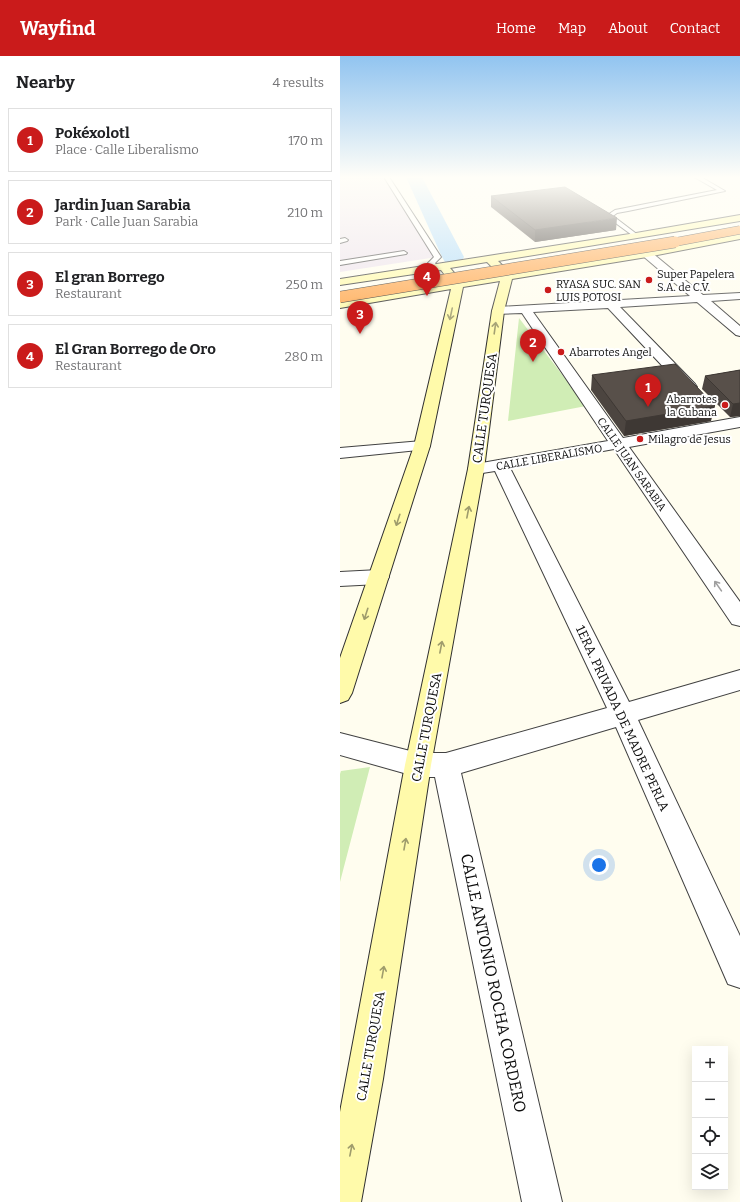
<!DOCTYPE html>
<meta charset="utf-8">
<style>
:root{--surface:#fff;--page:#f6f6f6;--text:#202124;--muted:#757577;--line:#e0e0e0;--accent:#ca1b1b}
body{margin:0;font-family:Bitter,serif;background:var(--page);color:var(--text)}
.controls{position:absolute;right:12px;bottom:12px;display:grid;overflow:hidden;border-radius:0px;box-shadow:0 4px 16px #0002}
.controls button{width:36px;height:36px;display:grid;place-items:center;padding:0;border:0;border-bottom:1px solid var(--line);background:var(--surface);color:var(--text);font:20px sans-serif}
.you{position:absolute;left:259px;top:809px;width:14px;height:14px;margin:-10px;border:3px solid #fff;border-radius:50%;background:#1a73e8;box-shadow:0 0 0 6px #1a73e833}
.badge{display:grid;place-items:center;width:26px;height:26px;border-radius:50%;background:var(--accent);color:#fff;font-size:13px;font-weight:700}
.pin{position:absolute;translate:-50% -33px;filter:drop-shadow(0 1px 2px #0008)}
.pin::after{content:'';position:absolute;top:21px;width:14px;height:12px;background:inherit;clip-path:polygon(0 0,100% 0,50% 100%)}
.list{margin:0;padding:0;list-style:none}
h2{display:flex;justify-content:space-between;align-items:center;height:52px;margin:0;padding:0 16px;font-size:17px}
h2 small{font-size:13px;font-weight:400;color:var(--muted)}
.list li{display:grid;grid-template-columns:26px 1fr auto;gap:12px;align-items:center;box-sizing:border-box;height:64px;margin:0 8px 8px;padding:0 8px;border:1px solid var(--line);border-radius:0px}
.list b{display:block;font-size:15px;white-space:nowrap}
.list p{margin:0;font-size:13px;white-space:nowrap;color:var(--muted)}
.list em{font-size:13px;font-style:normal;color:var(--muted)}
.icon{flex:none;width:22px;height:22px;fill:none;stroke:currentColor;stroke-width:2;stroke-linecap:round;stroke-linejoin:round}
.map{position:relative;flex:none;width:400px;height:1146px;overflow:hidden}
header{display:flex;align-items:center;gap:24px;box-sizing:border-box;height:56px;padding:0 20px;background:var(--accent);color:#fff}
header strong{font-size:19px}
nav{display:flex;gap:22px;margin-inline-start:auto;font-size:14px}
main{display:flex}
aside{flex:1;background:var(--surface)}
.map>svg:first-child{display:block}
.industrial{fill:#ede2ed}
.green{fill:#d0edb5}
.lines{fill:none;stroke-linecap:round;stroke-linejoin:round}
.river{fill:#afdbfb;fill-rule:evenodd}
.lane-casing{stroke:#414141;stroke-width:2}
.street-casing{stroke:#414141;stroke-width:2}
.secondary-casing{stroke:#303030;stroke-width:2}
.lane{fill:#fff;fill-rule:evenodd}
.street{fill:#fff;fill-rule:evenodd}
.secondary{fill:#fffaaa;fill-rule:evenodd}
.highway-bridge-far1-casing{stroke:#1f1f1f;stroke-width:9;stroke-linecap:butt}
.highway-bridge-casing{stroke:#1f1f1f;stroke-width:12;stroke-linecap:butt}
.highway-bridge-far1{stroke:#ffa74d;stroke-width:8}
.highway-bridge{stroke:#ffa74d;stroke-width:11}
.wall{fill:#4c4540}
.shaded-wall{fill:#3e3834}
.building{fill:#58504a;stroke:#3e3834}
.oneway{stroke:#9f9c6c}
.oneway2{stroke:#9f9f9f}
.poi-dot{fill:#ca1b1b;stroke:#fff;stroke-width:1.5}
.labels{text-anchor:middle;stroke-width:4;stroke-linejoin:round;paint-order:stroke}
.far-poi-label{font-size:11px;fill:#0e0e0e;stroke:#fff;text-anchor:start}
.far-street-label{font-size:11px;fill:#0e0e0e;stroke:#fff}
.street-label{font-size:13px;fill:#0e0e0e;stroke:#fff}
.near-street-label{font-size:16px;fill:#0e0e0e;stroke:#fff}
</style>
<header>
<strong>Wayfind</strong>
<nav><a>Home</a><a>Map</a><a>About</a><a>Contact</a></nav>
</header>
<main>
<aside>
<h2>Nearby<small>4 results</small></h2>
<ul class="list">
<li><span class="badge">1</span><div><b>Pokéxolotl</b><p>Place · Calle Liberalismo</p></div><em>170 m</em></li>
<li><span class="badge">2</span><div><b>Jardin Juan Sarabia</b><p>Park · Calle Juan Sarabia</p></div><em>210 m</em></li>
<li><span class="badge">3</span><div><b>El gran Borrego</b><p>Restaurant</p></div><em>250 m</em></li>
<li><span class="badge">4</span><div><b>El Gran Borrego de Oro</b><p>Restaurant</p></div><em>280 m</em></li>
</ul>
</aside>
<div class="map">
<svg width="400" height="1146" viewBox="0 0 400 1146">
<rect width="100%" height="100%" fill="#fffdef"/>
<path class="industrial" d="M0 121H43L97 201 0 216Z"/>
<path class="green" d="M179 262 246 350 168 365Z
M30 711 0 826V718L1 715Z"/>
<g class="lines">
<path class="river" d="M66 121H82L124 201 121 206 113 207 105 206 102 201Z"/>
<defs>
<path id="lane" d="M44 121H49L101 201 95 207 98 212 97 213H93L88 207 94 201Z
M354 121H361L385 135 288 155 277 157 273 160 298 179 299 180 296 182 266 160 275 154 377 134Z
M5 182 8 184 7 185 0 187V183Z
M64 195 67 197 66 198 0 209V205Z"/>
<path id="street" d="M307 195 311 196 363 239 400 237V243L371 245 400 270V280L396 279 357 246 280 251 355 328 357 331 355 334 350 335 345 334 268 252 193 256 283 382 400 361V371L289 391 400 546V570L392 568 274 393 170 412 289 646 400 614V634L298 664 400 880V932L388 928 276 671 121 717 222 1146H182L95 721H78L0 699V677L78 697H106L267 652 155 415 136 418 130 417 128 413 130 409 136 408 268 385 182 257 154 258 152 255 154 252 158 251 350 240 303 200 302 198Z
M82 385 88 387 90 390 88 393 0 402V392Z
M39 514 46 516 49 521 46 526 39 528 0 530V516Z"/>
<path id="secondary" d="M400 159V165L158 205 170 217 307 195 400 177V183L307 201 172 223 164 255 144 413 91 709 43 1023 21 1146H0V1056L65 709 128 413 152 255 160 225 123 231 90 390 12 637 8 644 0 647V602L74 390 111 233 0 252V244L111 227 101 214 0 229V223L296 177ZM147 206 160 219 121 225 110 212Z"/>
</defs>
<use href="#lane" class="lane-casing"/>
<use href="#street" class="street-casing"/>
<use href="#secondary" class="secondary-casing"/>
<use href="#lane" class="lane"/>
<use href="#street" class="street"/>
<use href="#secondary" class="secondary"/>
<defs>
<path id="highway-bridge-far1" d="M330 187 400 174"/>
<path id="highway-bridge" d="M0 241 335 186"/>
</defs>
<use href="#highway-bridge-far1" class="highway-bridge-far1-casing"/>
<use href="#highway-bridge" class="highway-bridge-casing"/>
<use href="#highway-bridge-far1" class="highway-bridge-far1"/>
<use href="#highway-bridge" class="highway-bridge"/>
</g>
<path class="wall" d="M151 140 276 174 195 186 151 151Z
M400 314V360L390 361 362 333 365 320Z
M252 319 371 365 284 380 251 334Z"/>
<path class="shaded-wall" d="M277 162 276 174 195 186V174Z
M400 347V360L390 361 393 348Z
M375 350 371 365 284 380 286 365Z"/>
<path class="building" d="M225 131 277 162 195 174 151 140Z
M335 308 375 350 286 365 252 319Z
M400 314V347L393 348 365 320Z"/>
<defs><path id="oneway-shaft" d="M-6 0H5M1.5-3L5.5 0L1.5 3" fill="none" stroke-width="1.6" stroke-linecap="round" stroke-linejoin="round"/></defs>
<g class="oneway">
<use href="#oneway-shaft" transform="translate(111 258) rotate(102)"/>
<use href="#oneway-shaft" transform="translate(155 272) rotate(-82)"/>
<use href="#oneway-shaft" transform="translate(128 456) rotate(-79)"/>
<use href="#oneway-shaft" transform="translate(58 464) rotate(108)"/>
<use href="#oneway-shaft" transform="translate(26 558) rotate(108)"/>
<use href="#oneway-shaft" transform="translate(101 591) rotate(-79)"/>
<use href="#oneway-shaft" transform="translate(65 788) rotate(-80)"/>
<use href="#oneway-shaft" transform="translate(43 916) rotate(-80)"/>
<use href="#oneway-shaft" transform="translate(11 1094) rotate(-79)"/>
</g>
<use class="oneway2" href="#oneway-shaft" transform="translate(378 530) rotate(-125)"/>
<linearGradient id="sky" x2="0" y2="1"><stop stop-color="#91c4f0"/><stop offset="0.43" stop-color="#fffef8"/><stop offset="1" stop-color="#fffef8" stop-opacity="0"/></linearGradient>
<rect width="400" height="282" fill="url(#sky)"/>
<g class="poi-dot">
<circle cx="309" cy="224" r="4"/>
<circle cx="208" cy="234" r="4"/>
<circle cx="221" cy="296" r="4"/>
<circle cx="385" cy="349" r="4"/>
<circle cx="300" cy="383" r="4"/>
</g>
<g class="labels">
<g class="far-poi-label">
<text x="317" y="222">Super Papelera<tspan x="317" dy="13">S.A. de C.V.</tspan></text>
<text x="216" y="232">RYASA SUC. SAN<tspan x="216" dy="13">LUIS POTOSI</tspan></text>
<text x="229" y="300">Abarrotes Angel</text>
<text x="377" y="347" text-anchor="end">Abarrotes<tspan x="377" dy="13">la Cubana</tspan></text>
<text x="308" y="387">Milagro de Jesus</text>
</g>
<g class="far-street-label">
<text transform="translate(209 401) rotate(-10)" y="4">CALLE LIBERALISMO</text>
<text transform="translate(292 408) rotate(55)" y="4">CALLE JUAN SARABIA</text>
</g>
<g class="street-label">
<text transform="translate(144 352) rotate(-82)" y="5">CALLE TURQUESA</text>
<text transform="translate(283 662) rotate(65)" y="5">1ERA. PRIVADA DE MADRE PERLA</text>
<text transform="translate(86 671) rotate(-79)" y="5">CALLE TURQUESA</text>
<text transform="translate(30 990) rotate(-80)" y="5">CALLE TURQUESA</text>
</g>
<g class="near-street-label">
<text transform="translate(154 927) rotate(78)" y="6">CALLE ANTONIO ROCHA CORDERO</text>
</g>
</g>
</svg>
<div class="controls">
<button>+</button>
<button>−</button>
<button><svg class="icon" aria-label="locate" viewBox="0 0 24 24"><circle cx="12" cy="12" r="6"/><path d="M12 2v4M12 18v4M2 12h4M18 12h4"/></svg></button>
<button><svg class="icon" aria-label="layers" viewBox="0 0 24 24"><path d="M12 4l9 5-9 5-9-5zM3 14l9 5 9-5"/></svg></button>
</div>
<div class="you"></div>
<div class="pin badge" style="left:308px;top:351px">1</div>
<div class="pin badge" style="left:193px;top:306px">2</div>
<div class="pin badge" style="left:20px;top:278px">3</div>
<div class="pin badge" style="left:87px;top:240px">4</div>
</div>
</main>
